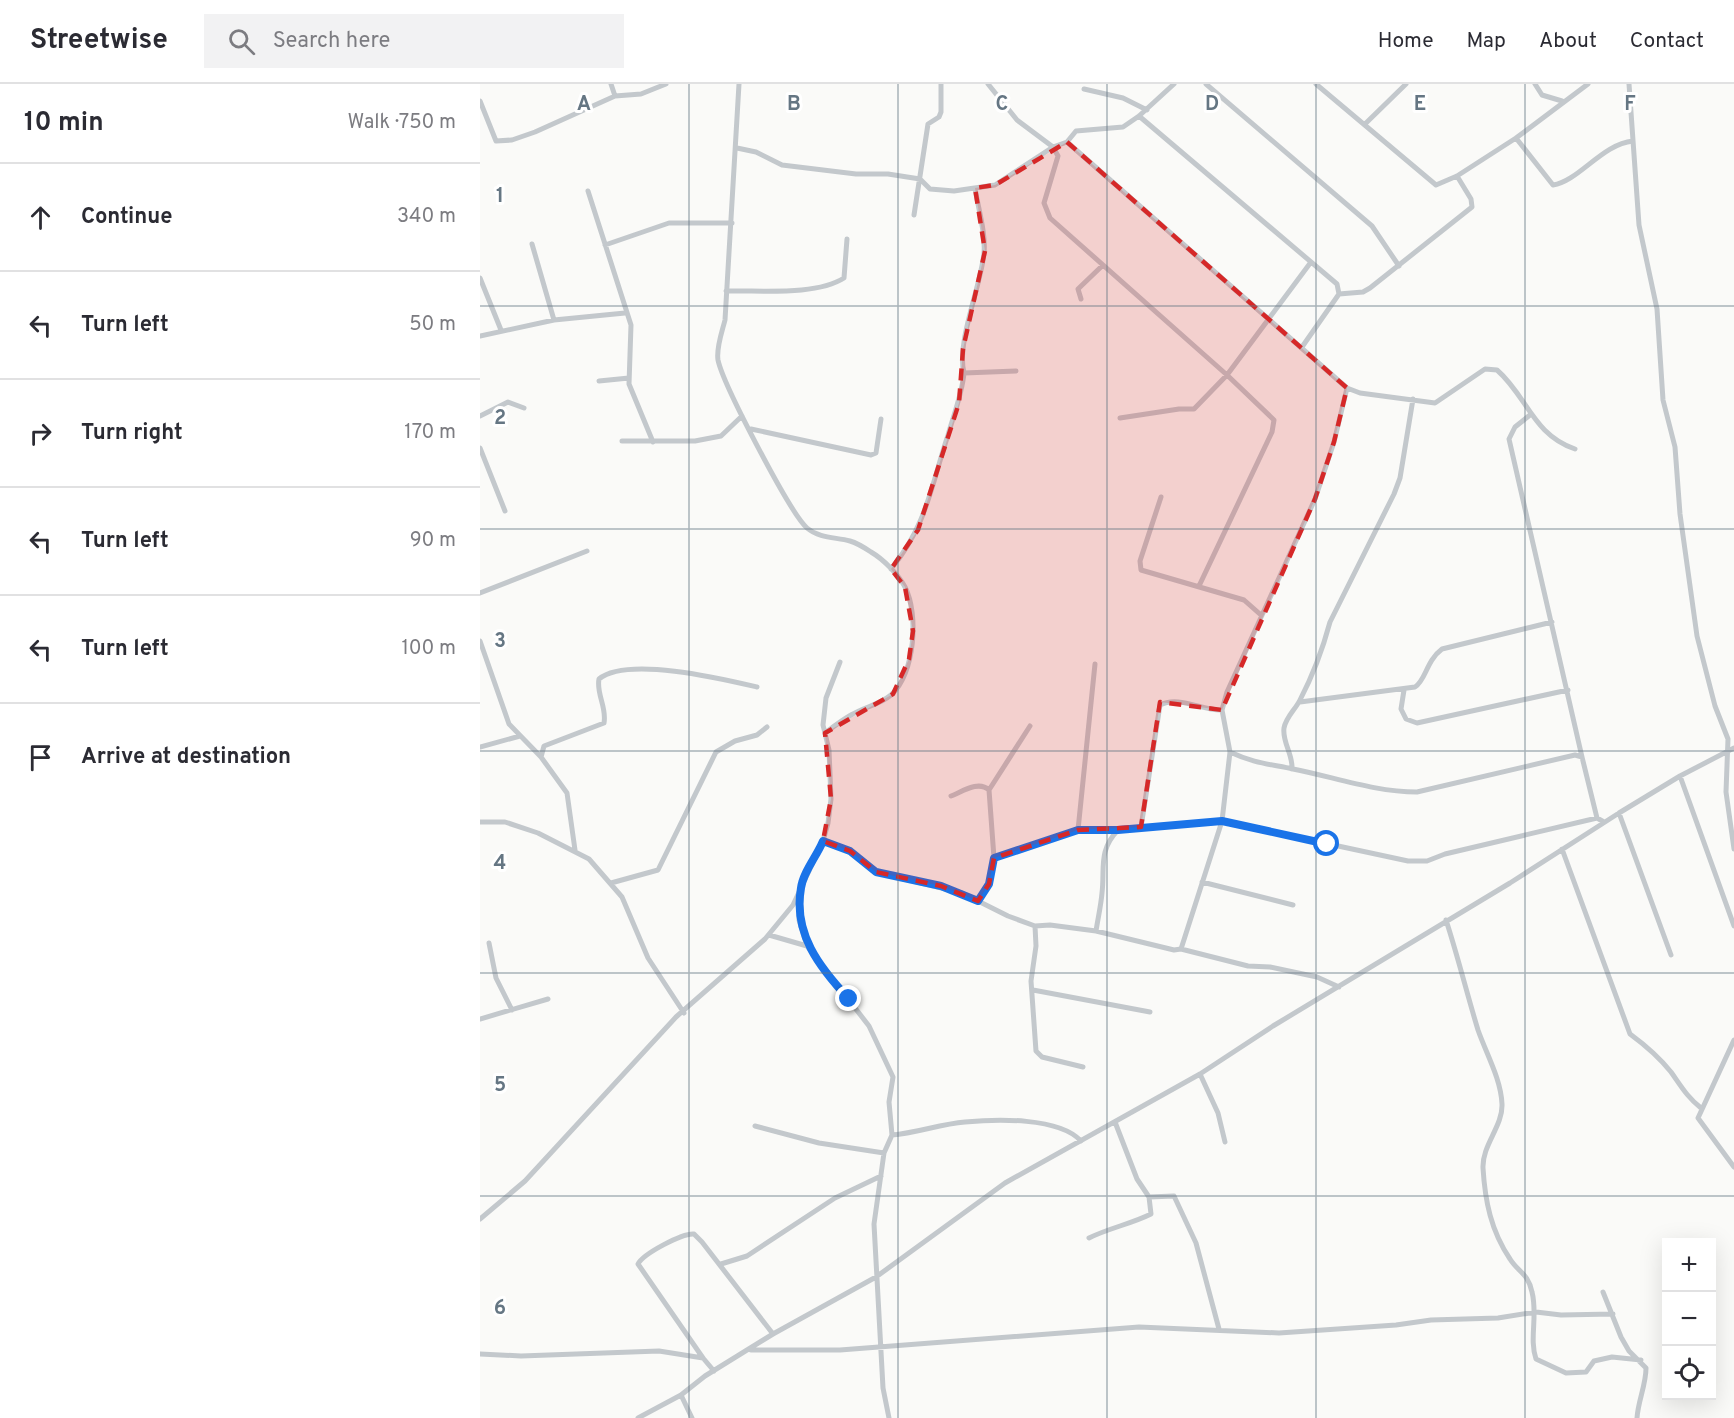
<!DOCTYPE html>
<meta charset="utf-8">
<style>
:root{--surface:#fff;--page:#f2f2f3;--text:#2b2b33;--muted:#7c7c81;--line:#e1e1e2}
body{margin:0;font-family:Overpass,sans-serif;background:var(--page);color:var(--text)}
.controls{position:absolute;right:18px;bottom:18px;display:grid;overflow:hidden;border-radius:0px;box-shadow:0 6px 24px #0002}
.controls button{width:54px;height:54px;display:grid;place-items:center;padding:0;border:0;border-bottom:2px solid var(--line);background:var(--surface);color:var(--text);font:30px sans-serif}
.stop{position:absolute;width:18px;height:18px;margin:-14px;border:4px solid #1a73e8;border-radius:50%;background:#fff}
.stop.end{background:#1a73e8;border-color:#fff;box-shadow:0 2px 6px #0008}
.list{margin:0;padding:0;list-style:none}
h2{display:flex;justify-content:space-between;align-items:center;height:78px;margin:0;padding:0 24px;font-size:26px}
h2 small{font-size:20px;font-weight:400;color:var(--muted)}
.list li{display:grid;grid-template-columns:39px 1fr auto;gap:18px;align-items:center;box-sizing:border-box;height:108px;padding:0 24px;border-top:2px solid var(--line)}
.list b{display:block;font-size:22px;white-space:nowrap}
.list em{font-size:20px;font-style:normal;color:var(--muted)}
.icon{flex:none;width:33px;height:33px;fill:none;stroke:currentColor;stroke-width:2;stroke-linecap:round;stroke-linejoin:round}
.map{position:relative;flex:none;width:1254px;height:1334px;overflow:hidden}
header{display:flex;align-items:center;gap:36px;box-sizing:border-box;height:84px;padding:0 30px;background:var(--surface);border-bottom:2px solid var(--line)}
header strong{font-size:28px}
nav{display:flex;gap:33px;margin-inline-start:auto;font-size:21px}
.search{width:420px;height:54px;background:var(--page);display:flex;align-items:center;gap:15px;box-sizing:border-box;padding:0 21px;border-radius:0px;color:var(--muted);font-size:22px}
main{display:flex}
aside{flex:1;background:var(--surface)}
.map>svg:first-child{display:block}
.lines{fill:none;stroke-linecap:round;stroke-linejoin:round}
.minor{stroke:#c3c8cc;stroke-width:5}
.route{stroke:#1a73e8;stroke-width:8}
.marked{fill:#d62828;fill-opacity:0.2;stroke:#d62828;stroke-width:4.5;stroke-dasharray:12 8;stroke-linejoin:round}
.grid{fill:none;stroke:#657683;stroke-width:1.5;stroke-opacity:0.55}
.grid-label{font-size:20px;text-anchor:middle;font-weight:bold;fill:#657683;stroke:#fff;stroke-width:6;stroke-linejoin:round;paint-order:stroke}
</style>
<header>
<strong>Streetwise</strong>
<div class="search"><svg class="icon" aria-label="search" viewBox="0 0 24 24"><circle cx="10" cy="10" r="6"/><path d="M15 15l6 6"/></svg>Search here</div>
<nav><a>Home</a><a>Map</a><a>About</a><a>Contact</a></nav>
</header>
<main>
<aside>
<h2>10 min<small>Walk · 750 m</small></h2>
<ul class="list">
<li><svg class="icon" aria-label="ahead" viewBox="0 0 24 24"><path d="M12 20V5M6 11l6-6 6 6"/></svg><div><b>Continue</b></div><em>340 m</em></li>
<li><svg class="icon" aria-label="left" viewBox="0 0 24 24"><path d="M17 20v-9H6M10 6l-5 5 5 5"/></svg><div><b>Turn left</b></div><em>50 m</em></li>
<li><svg class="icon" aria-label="right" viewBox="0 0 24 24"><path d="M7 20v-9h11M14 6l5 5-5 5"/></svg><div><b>Turn right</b></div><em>170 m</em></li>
<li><svg class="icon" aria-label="left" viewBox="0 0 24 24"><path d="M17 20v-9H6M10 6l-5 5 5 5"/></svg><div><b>Turn left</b></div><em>90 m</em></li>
<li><svg class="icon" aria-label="left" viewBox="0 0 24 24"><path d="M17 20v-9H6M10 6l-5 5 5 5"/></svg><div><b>Turn left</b></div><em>100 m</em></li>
<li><svg class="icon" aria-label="arrive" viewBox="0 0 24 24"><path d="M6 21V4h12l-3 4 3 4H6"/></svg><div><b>Arrive at destination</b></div></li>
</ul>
</aside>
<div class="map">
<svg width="1254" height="1334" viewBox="0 0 1254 1334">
<rect width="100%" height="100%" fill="#fafaf8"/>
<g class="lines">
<path class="minor" d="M131 0 135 12
M259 0 245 236C242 248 236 264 238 276 243 300 310 429 327 444 340 455 356 453 370 457 377 459 385 464 391 468 403 475 418 490 425 503 439 530 435 590 411 611 399 621 384 623 371 631 362 636 353 643 345 649
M508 0 537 36 573 63 587 58 596 47 643 43 659 32 694 0
M726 0 892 142 919 182
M836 0 956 101 977 92 1036 54 1108 0
M1055 0 1062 11 1082 17
M1149 0 1159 141 1177 225 1183 316 1195 363 1200 430 1217 552 1235 622 1248 655 1246 708 1254 765
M604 5 643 14 667 26
M0 17 16 57 32 56 55 48 135 12 161 10 186 0
M659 32 857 200 859 210 822 263
M885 40 926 0
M1036 54 1073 101C1099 97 1122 60 1153 57
M587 58 867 304 880 309 955 319 1005 285 1017 286C1047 312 1053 351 1095 365
M257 64 276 68 302 81 376 90H408L440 95 450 105 474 107 515 101 573 63 578 72 564 119 570 134 747 291 794 336 792 348 719 502
M495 104C498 124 506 149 504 169 501 202 476 259 484 289L536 287
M108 107 151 241 149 300 173 358
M434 131 448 40 459 33 461 28V0
M52 160 74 236
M125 161 189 139H252
M0 194 21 246
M246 207C280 206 336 212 364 194L367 155
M859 210 883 208 890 204 992 123 991 115 977 92
M601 215 598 205 623 181
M0 252 74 236 145 229
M119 297 149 294
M1050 331 1035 343 1029 355 1102 673
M0 332 28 318 44 324
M640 334 699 325H714L747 291 831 178
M271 345 391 371 396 369 401 335
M142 357H215L241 352 262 332
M0 364 25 427
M681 413 660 477 661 486 764 516 781 531
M411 485C447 441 451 402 468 351 474 330 482 310 484 289
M0 509 107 467
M0 557 29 640 61 673 87 709 95 766
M924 606 921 625 926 635 937 639 1088 606
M820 618 935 603C946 596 946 577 962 565L1072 538
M0 663 40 652
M750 668C773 679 789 680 813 685 854 693 895 708 937 708L1095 671 1102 673 1117 734
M61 673 64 662 124 639C127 623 116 610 119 595 147 572 243 595 277 603
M812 685C813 670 802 658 804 644 806 633 815 626 820 616 833 591 843 564 850 538L914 410 920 394 933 315
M1200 692 1254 842
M471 712C482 708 498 696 509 706
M1139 729 1191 871
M0 738H25L58 749 109 775 142 813 168 874 204 929
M661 743 680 621C699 611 722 627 742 626
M598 746 615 580
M343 757 370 767 396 788 482 809 528 832 555 842 570 841 616 847 694 866 701 865 768 882 790 883 837 893 859 903
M1082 765 1150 950C1165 961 1179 973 1191 988 1201 1002 1207 1013 1221 1024
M514 774 598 746H638
M722 798 813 821
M131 799 178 786 236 668 255 657 277 651 287 643
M321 807 319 836 327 862 389 942 413 993 409 1018 412 1051 404 1069 394 1140 403 1304 409 1334
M498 817 509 800 514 774 509 706 550 642
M966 836C978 873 987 910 998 946 1006 969 1021 995 1022 1020 1023 1042 1002 1061 1003 1084 1005 1117 1011 1147 1030 1175 1038 1188 1048 1189 1052 1208 1058 1231 1049 1255 1056 1275L1086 1289 1106 1288 1114 1277 1132 1273 1161 1276
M555 842 556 862 551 897 556 967 562 973 603 983
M616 847C618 834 621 821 622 809 625 783 618 767 638 746L742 737 928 777H947L965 770 1117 734 1124 738
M289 851 327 862
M9 859 16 894 32 926
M701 865 742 737 750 668 742 626 747 608 835 415 854 358 867 304
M553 906 670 928
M0 935 68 915
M1254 956 1218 1034 1254 1083
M720 990 738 1029 745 1058
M635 1038 657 1095 669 1113 694 1112 716 1159 739 1245
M275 1042 339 1059 404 1069
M412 1051C437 1049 460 1040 485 1038 516 1035 579 1033 601 1057
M0 1135 45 1097 196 933 285 855 313 821 343 757 348 739 351 715 349 666 343 641 346 614 360 578
M609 1154C629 1144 651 1140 671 1130L669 1113
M241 1180 267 1172 355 1114 401 1092
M1123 1208 1141 1253 1149 1267 1166 1284C1166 1301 1158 1317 1157 1334
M271 1266H360L659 1243 799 1249 916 1241 951 1236 1018 1234 1056 1228 1081 1231 1133 1230
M0 1270 41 1272 179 1267 223 1274 234 1287
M223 1274 158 1180C163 1170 202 1149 214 1150L222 1158 293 1250
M201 1311 212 1334
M158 1334 201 1311 225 1292 293 1250 396 1193 525 1099 720 990 793 942 1030 799 1139 729 1200 692 1254 664"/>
</g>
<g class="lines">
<path class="route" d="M369 915C339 883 313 849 321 804 323 788 337 772 343 757L370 767 396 788 461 802 498 817 509 800 514 774 598 746H638L742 737 847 760"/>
</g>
<path class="marked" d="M587 58 867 304 854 358 835 415 742 626 680 618 661 743 598 746 514 774 509 800 498 817 461 802 396 788 370 767 343 757 351 715 345 649 413 610 429 575 433 547 425 503 411 485 438 446 479 319 483 265 505 167 495 104 515 101Z"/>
<path class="grid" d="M209 0V1334M418 0V1334M627 0V1334M836 0V1334M1045 0V1334M0 222H1254M0 445H1254M0 667H1254M0 889H1254M0 1112H1254"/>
<g class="grid-label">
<text x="104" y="26">A</text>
<text x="314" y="26">B</text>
<text x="522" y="26">C</text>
<text x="732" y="26">D</text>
<text x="940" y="26">E</text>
<text x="1150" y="26">F</text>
<text x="20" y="118">1</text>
<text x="20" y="340">2</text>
<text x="20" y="563">3</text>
<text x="20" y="785">4</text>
<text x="20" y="1007">5</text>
<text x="20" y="1230">6</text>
</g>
</svg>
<div class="controls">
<button>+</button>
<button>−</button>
<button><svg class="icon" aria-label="locate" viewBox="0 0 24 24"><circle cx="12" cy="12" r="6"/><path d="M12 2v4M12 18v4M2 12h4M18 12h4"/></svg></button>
</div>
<div class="stop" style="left:847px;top:760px"></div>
<div class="stop end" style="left:369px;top:915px"></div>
</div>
</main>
